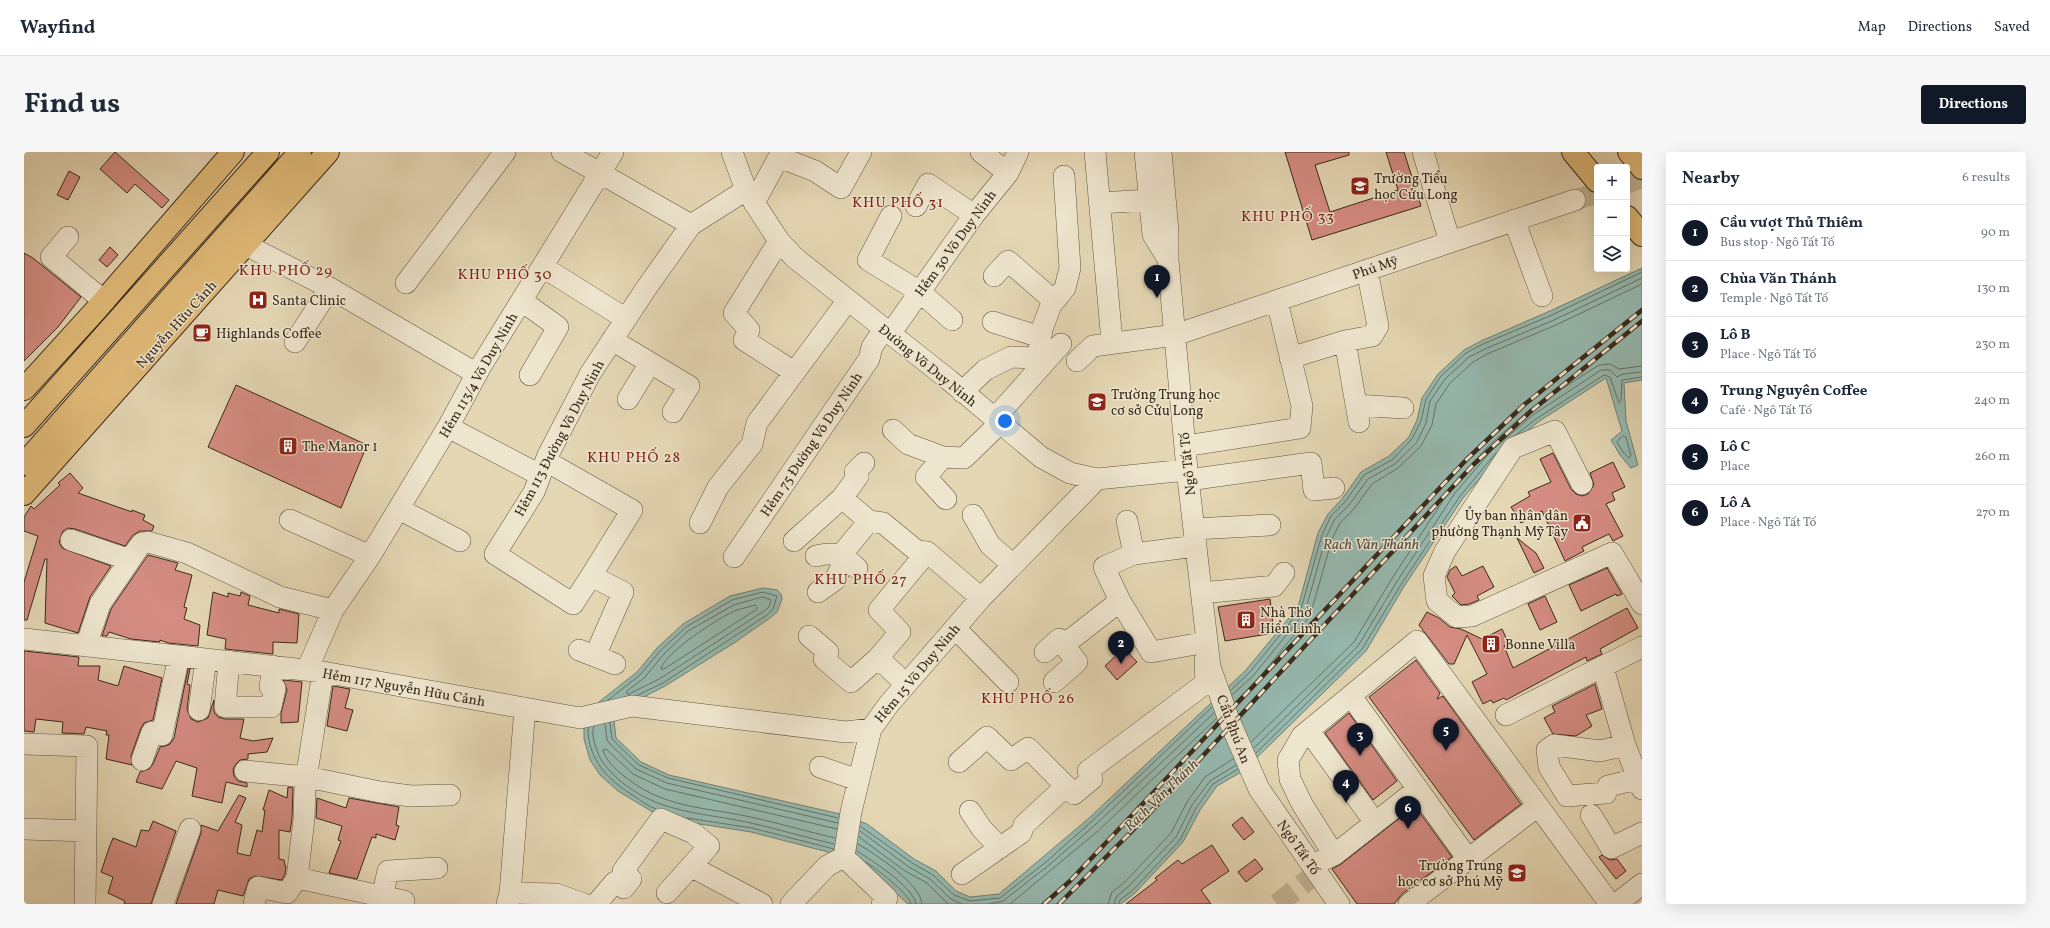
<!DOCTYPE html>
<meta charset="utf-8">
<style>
:root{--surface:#fff;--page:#f6f6f7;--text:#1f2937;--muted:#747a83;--line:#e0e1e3;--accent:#111827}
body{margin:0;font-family:Vollkorn,serif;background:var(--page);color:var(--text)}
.controls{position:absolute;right:12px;top:12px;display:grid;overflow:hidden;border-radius:4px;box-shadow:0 4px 16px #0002}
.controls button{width:36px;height:36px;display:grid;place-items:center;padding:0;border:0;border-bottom:1px solid var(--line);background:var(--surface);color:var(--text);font:20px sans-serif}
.you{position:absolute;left:981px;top:269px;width:14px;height:14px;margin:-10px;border:3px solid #fff;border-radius:50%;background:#1a73e8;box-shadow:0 0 0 6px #1a73e833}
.badge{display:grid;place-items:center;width:26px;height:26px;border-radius:50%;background:var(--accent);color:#fff;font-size:13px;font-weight:700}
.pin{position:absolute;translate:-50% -33px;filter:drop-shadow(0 1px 2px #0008)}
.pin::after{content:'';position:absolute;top:21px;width:14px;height:12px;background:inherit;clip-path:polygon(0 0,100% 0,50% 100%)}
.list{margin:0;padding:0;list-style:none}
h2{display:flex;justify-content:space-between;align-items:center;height:52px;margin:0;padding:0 16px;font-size:17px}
h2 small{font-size:13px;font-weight:400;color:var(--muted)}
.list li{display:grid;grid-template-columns:26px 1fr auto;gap:12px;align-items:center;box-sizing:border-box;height:56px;padding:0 16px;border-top:1px solid var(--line)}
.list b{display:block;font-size:15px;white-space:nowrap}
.list p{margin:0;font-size:13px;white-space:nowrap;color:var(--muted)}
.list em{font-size:13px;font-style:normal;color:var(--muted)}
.icon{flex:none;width:22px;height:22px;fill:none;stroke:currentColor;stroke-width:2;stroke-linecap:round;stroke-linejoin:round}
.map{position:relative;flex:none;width:1618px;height:752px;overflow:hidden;border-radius:4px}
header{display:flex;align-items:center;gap:24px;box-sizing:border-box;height:56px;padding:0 20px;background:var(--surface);border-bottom:1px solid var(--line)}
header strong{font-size:19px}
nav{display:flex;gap:22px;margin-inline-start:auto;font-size:14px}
.intro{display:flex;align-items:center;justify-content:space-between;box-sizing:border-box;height:96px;padding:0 24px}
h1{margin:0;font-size:28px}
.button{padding:10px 18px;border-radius:4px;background:var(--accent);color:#fff;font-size:14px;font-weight:700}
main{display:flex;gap:24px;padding:0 24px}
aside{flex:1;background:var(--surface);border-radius:4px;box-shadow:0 4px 16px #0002}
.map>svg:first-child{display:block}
.water{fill:#96b9b0;stroke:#708074}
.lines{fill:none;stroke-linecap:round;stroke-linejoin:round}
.shore{stroke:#677265;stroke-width:1}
.building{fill:#d58c82;stroke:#382a1a}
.minor-tunnel{stroke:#c2b495;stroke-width:21;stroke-dasharray:21 10;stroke-linecap:butt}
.minor-casing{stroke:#635540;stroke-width:22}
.major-casing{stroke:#382a1a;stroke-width:24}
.minor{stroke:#eee5ce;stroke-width:21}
.major{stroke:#e2bc7a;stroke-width:22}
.rail-casing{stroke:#382a1a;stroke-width:4.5}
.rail{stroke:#eee5ce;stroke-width:3;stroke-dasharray:9;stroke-linecap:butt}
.labels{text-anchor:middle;stroke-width:3;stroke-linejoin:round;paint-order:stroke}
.poi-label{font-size:14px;fill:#382a1a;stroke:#eee5ce;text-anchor:start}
.street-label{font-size:14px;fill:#382a1a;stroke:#eee5ce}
.neighbourhood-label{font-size:15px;letter-spacing:1px;fill:#7a1f14;stroke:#eee5ce}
.water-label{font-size:15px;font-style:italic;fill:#504e40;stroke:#eee5ce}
</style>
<header>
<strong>Wayfind</strong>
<nav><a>Map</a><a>Directions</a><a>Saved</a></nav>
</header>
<div class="intro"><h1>Find us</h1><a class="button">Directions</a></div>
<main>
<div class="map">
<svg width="1618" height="752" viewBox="0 0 1618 752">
<rect width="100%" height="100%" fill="#e5d7b4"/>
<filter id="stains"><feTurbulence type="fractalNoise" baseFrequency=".005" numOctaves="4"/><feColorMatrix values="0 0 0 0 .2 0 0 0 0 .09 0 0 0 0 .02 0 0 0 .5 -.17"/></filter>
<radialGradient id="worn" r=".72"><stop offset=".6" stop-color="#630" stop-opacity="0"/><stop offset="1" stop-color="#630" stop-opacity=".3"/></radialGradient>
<path class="water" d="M1618 116V228L1600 231 1602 269 1614 313 1607 316 1596 303 1587 288 1598 279 1582 226 1514 270 1475 304 1439 346 1379 436 1342 499 1219 619 1193 634 1176 658 1159 690 1111 741 1097 752H884L844 716 827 706 727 680 657 669 627 659 594 639 576 623 566 608 560 587V574L568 560 575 550 613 520 633 496 659 472 706 444 739 436 753 438 757 442 758 447 753 460 746 466 710 491 641 534 602 554 590 569 592 586 617 610 645 623 816 662 843 672 890 707 912 719 932 739 946 745 975 742 1064 667 1222 518 1274 455 1294 381 1304 362 1318 347 1337 320 1365 304 1385 285 1393 268 1398 246 1414 222 1440 198 1457 189 1526 159Z"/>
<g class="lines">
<path class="shore" d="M1493 282 1512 267 1580 223 1586 225 1595 251 1597 249 1598 228 1618 225
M1599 284 1602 285 1607 304 1605 306 1599 300 1593 290Z
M739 445 747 448 745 455 740 459 637 526 605 542H603V539L620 526 640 502 664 479 710 453Z
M731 453 733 455V457L640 517H637C640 501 697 464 713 458 719 456 725 455 731 453Z
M1207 538 1226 520 1277 457 1298 383 1307 364 1321 350 1340 323 1368 308 1388 287 1397 269 1402 247 1417 224 1442 201 1459 192 1528 163 1618 120
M1208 543 1229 524 1281 460 1302 385 1311 367 1325 353 1344 327 1371 312 1393 290 1402 271 1406 249 1421 227 1445 205 1461 197 1530 168 1618 126
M584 548 616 523 636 499 662 475 708 448 739 440 753 444 749 457 743 463 639 531 614 543
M1211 550 1233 528 1286 464 1308 387 1316 371 1330 357 1348 332 1374 316 1397 294 1408 273 1412 252 1426 231 1449 210 1463 202 1532 173 1618 132
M586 571 588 587 598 597 615 613 644 626 814 666
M581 572 583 588 586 592 612 617 643 631 814 671
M570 574C567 582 570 590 573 598 576 610 585 618 594 627 635 663 681 660 731 672 757 678 784 686 810 692
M564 576C564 608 584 628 610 644 617 649 624 654 632 657
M1227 590 1330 490 1367 428 1426 338 1464 294 1505 258 1575 213 1586 212 1595 217 1618 214
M1230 596 1334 494 1372 431 1431 341 1468 298 1509 263 1577 218H1586L1593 225 1599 222 1618 220
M1232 601 1338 497 1376 434 1436 344 1472 301
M663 666 728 676 810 697
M836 674 888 711 909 723 930 743 946 749 976 746 1022 710 1067 670 1188 555
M836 679 885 715 906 727 927 747 938 752
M835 685 881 719 903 731 924 752
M811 686C785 680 758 672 731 666 679 654 639 658 595 620 589 614 581 607 579 598L582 597 609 622 641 637 813 677
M834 692C850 701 897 732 898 752
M833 699C846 707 891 736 892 752
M842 710C851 716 886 742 887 752
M965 752 979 749 1025 713 1070 674 1190 561
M986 752 1074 679 1192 567
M1084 752 1088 740 1101 730 1147 681 1163 650 1181 625 1209 607
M1090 752 1093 744 1105 734 1152 685 1168 653 1186 629 1212 613
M1095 752 1096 748 1109 738 1156 688 1172 656 1189 632 1214 617"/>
</g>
<path class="building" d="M91 0 145 48 138 56 111 32 103 41 76 17Z
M1261 0H1325V3L1291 13 1306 60 1374 38 1362 0H1380L1397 54 1288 88Z
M45 19 56 25 44 48 33 43Z
M86 95 94 103 83 115 75 108Z
M0 101 9 106 57 145 34 175 0 209Z
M212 233 343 293 317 356 184 295Z
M1529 301 1547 337 1552 342 1558 344 1564 342 1570 333 1566 321 1589 310 1601 335 1588 341 1591 348 1582 352 1599 384 1589 389 1585 382 1558 395 1560 399 1541 409 1518 359 1497 371 1487 355 1506 344 1504 340 1527 330 1516 307Z
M46 321 59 336 54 341 108 360V358L121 363 119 368 130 374 128 379H116L109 383 101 394 51 377 44 376 39 379 35 390 38 396 87 414 66 445 54 481 21 471 23 407H21L3 468H0V430L14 384 0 379V365L7 354 10 357 36 333 34 331Z
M1493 386 1512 401 1520 416 1510 421Z
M124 403 154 411 151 418 168 423 160 455 163 456 160 467 176 473 174 494 144 491 136 488V490L107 487 85 480 83 484H78L87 457Z
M1432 414 1438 424 1459 414 1470 435 1453 444 1455 448 1445 452 1437 453 1428 444 1431 441 1423 425 1426 418Z
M1583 416 1598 442 1593 444 1592 442 1557 459 1545 433Z
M189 440 204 445V441L216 444 217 440 226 444 224 453 255 461V457L275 462 273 491 249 490V502L201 497 202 487 183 483Z
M1521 444 1533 470 1516 478 1504 452Z
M1246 447 1250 481 1201 489 1194 455Z
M1603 456 1614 476 1576 497 1578 502 1563 509 1562 505 1482 548 1480 546 1469 551 1467 548 1459 552 1448 530 1463 522 1443 483 1430 512H1425L1395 473 1403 460 1415 466 1426 475 1437 477 1458 487 1478 477 1485 492 1480 494 1489 516Z
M1100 496 1113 510 1093 528 1081 514Z
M0 499 55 505 54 514H76L74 528 94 534 100 514 138 526 129 568 120 571 117 576 107 604 108 613 82 607 85 583H82L83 579 62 575 60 582 38 581 39 570 12 567 10 580 0 579Z
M1392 508 1416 541 1413 547 1419 544 1497 652 1450 688 1345 545Z
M164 517H166L163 532 166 533 163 557 167 567 174 570 184 566 190 548V560L194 565 201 567H220L216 586 229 589 249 586 243 600 224 602V607L216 608 212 612 209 617 210 624 214 629 223 631V635L202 630 198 651 168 644 173 616 152 609 138 637 112 630 116 620 125 617 129 612 136 595 141 594 146 592 150 586Z
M259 528 278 530 274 570 257 571V561L263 538Z
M1571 532 1578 557 1562 563 1568 574 1552 584 1529 582 1520 566 1531 560 1528 554Z
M309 534 326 537 321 556 329 558 323 579 303 574Z
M1325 561 1373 629 1349 648 1301 581Z
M264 635 269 636 268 666 266 680 255 678V707L260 708 261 714H262L261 722 258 728 231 724 225 727 219 744 194 738 190 752H152L177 681V673L194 679 215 643 222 646 211 670 218 673 213 701 226 704 233 678 238 680 241 658H239L245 638 263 646Z
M293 646 322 656 325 646 375 655 372 673 375 674 371 688 352 682V686L348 685 333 727 305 721 317 689 314 688 318 674 292 666Z
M1391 654 1428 705 1378 742 1370 752H1333L1308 717 1317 712Z
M1218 665 1230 680 1220 688 1208 673Z
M129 669 152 679 127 752H100L101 749 84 741 89 725 77 720 85 696 89 686 112 695 117 678 125 679Z
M1188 693 1205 719 1177 738 1187 752H1102L1133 728 1131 726 1154 708 1158 712Z
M1578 703 1586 708 1593 707 1602 719 1592 727 1575 705Z
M1231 707 1239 717 1222 730 1214 720Z"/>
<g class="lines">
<path class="minor-tunnel" d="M1603 31 1618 26
M1551 48 1573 41
M1253 752 1293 721"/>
<defs>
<path id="minor" d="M538 0 576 21 589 0
M708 0 722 38 755 89 771 106 925 228 1017 305 1046 321 1073 327 1163 318
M957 0 984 21
M1071 0 1088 190
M1121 0 1129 83 1144 107
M1137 0 1144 79V108L1163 318 1186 515 1205 568 1235 637 1315 752
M1399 0 1426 90
M730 51 755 5 791 19 817 36 837 0
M1076 51 1125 48
M892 54 904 32 950 63
M867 64 844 108 896 140 928 168
M1490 68 1518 144
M44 85 27 105 80 149
M755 89 710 161 725 178 720 188 770 220
M222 93 306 136 453 222
M519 115 602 167
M970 124 984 109 1030 149
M382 131 481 0
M498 149 534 175 506 223
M969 170 1016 185
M866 182 950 63 984 21 994 0
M588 188 665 234 649 260
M271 190 306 136
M1266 206 1321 189
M1053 209 1069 194 1151 183 1551 48
M1012 220 1037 192
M938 240 961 218 987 205 1014 206 1018 177 1027 153 1041 136 1046 116 1040 24
M604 247 626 211
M1332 253 1379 256
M970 267 1012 220 1014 206
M1335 270 1321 189 1348 184 1354 174 1343 118
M424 275 516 323
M869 278 884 292 919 305 940 306 976 271
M1161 294 1276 276 1278 254 1253 149
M919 305 902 325 922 347
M522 309 608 358 567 424
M1164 328 1287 311 1290 338 1310 336
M1558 332 1531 279 1489 296 1421 399 1410 424 1413 449 1433 465 1448 464 1588 401 1618 452
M818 346 834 324 831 320 840 311
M375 357 436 389
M949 363 966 393 988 412
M266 368 346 404
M1103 369 1110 402
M676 371 694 335 728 292 733 271 824 148
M1170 377 1246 373
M47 388 106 408
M770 389 818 346 845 369 859 371 893 399 903 400 957 446
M792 404C814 399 817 402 833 416
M710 405 845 207 848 195 860 177
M794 440 811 428 819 411 822 397 845 369
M1177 441 1250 434 1260 421
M1096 449 1127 500 1183 490
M931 476 984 530
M785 484 804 500 800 507 827 530 854 506 876 480 855 458 903 400
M0 487 299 520 556 566 608 554 822 580 847 577 865 552 957 446 1073 327
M1041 492 1096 449 1080 415 1110 402 1172 394
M62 494 76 452 114 396 118 391 124 390 163 401 256 445 309 458
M555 498 591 512
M1021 500 1035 487 1053 510 1030 530
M571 504 599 440 567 424 549 452 471 402 510 340 524 303 566 222 621 138 667 73 722 38
M854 506 882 532
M205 509 201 555H247L251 536 246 535 249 514
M1579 515 1601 593 1618 637
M283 518 309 458 346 404 424 275 457 214 576 21 667 73
M1327 544 1444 707
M175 558 182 507
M1482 563 1618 495
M1285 579 1344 661
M0 592 63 594 61 752
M1601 593 1576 599 1530 593 1523 598 1525 615 1543 644 1582 641 1584 634 1614 627
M118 608 128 580 138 583 155 504
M935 610 963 585 987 608 1004 596 1042 634
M796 615 834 628
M221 619 283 625 356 640 387 644 426 643
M946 659 958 677 976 696
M1567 663 1587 696 1618 681
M0 677 62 679
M1310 703 1394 637
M820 705 827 660 847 577
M820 705 863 746 858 752
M1288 713 1310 703 1278 652 1266 627 1264 608 1278 584 1393 489 1586 752
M668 715 738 752
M938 722 997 681 1000 673 1042 634 1050 642 1068 627 1064 619 1182 531 1181 508
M273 726 380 749
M486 741 532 742 560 752
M358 745 364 719 413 716
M139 752 166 677
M230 752 234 735 263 741 273 726 280 667 281 633 299 520
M483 752 486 741 501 556
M572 752 591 730 600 736 607 727 599 719 637 667 669 681 685 694 643 741
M767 752 803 714 820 705
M1385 752 1514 654
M1592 752 1618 732"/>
<path id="major" d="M1549 0 1573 29
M1605 0 1618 16
M1603 65 1618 83
M0 237 71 159 209 0
M0 274 244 0
M0 312 276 0
M0 342 304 0"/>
</defs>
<use href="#minor" class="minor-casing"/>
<use href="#major" class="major-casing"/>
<use href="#minor" class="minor"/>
<use href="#major" class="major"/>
<defs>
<path id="rail" d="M1020 752 1046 729 1443 307 1501 252 1618 158
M1035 752 1122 665 1449 313 1506 260 1618 169"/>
</defs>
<use href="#rail" class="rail-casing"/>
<use href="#rail" class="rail"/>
</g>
<defs>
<symbol id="school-square" viewBox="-11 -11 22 22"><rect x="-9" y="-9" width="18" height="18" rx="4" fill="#8f2418" stroke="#eee5ce"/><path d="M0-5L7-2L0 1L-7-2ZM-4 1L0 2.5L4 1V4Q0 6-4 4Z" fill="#fff"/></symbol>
<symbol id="hospital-square" viewBox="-11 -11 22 22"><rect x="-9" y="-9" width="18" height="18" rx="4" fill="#8f2418" stroke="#eee5ce"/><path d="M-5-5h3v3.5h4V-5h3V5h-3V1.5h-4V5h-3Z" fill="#fff"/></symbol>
<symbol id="cafe-square" viewBox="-11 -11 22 22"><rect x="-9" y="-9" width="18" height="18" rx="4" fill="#8f2418" stroke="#eee5ce"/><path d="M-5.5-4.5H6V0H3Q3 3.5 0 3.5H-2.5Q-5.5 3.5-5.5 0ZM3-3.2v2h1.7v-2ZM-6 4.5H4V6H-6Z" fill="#fff"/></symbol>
<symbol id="building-square" viewBox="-11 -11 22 22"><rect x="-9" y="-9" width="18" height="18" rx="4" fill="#8f2418" stroke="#eee5ce"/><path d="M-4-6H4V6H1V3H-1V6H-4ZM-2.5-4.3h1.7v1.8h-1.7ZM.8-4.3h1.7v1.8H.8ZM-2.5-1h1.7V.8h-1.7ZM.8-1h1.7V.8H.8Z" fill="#fff"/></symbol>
<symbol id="civic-square" viewBox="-11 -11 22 22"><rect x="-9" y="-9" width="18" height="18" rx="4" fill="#8f2418" stroke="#eee5ce"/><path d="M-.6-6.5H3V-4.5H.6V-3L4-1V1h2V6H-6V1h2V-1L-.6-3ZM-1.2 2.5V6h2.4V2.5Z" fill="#fff"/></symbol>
</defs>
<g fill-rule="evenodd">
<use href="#school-square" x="1325" y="23" width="22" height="22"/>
<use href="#hospital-square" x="223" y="137" width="22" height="22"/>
<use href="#cafe-square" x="167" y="170" width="22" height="22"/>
<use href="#school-square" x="1062" y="239" width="22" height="22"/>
<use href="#building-square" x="253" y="283" width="22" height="22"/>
<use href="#civic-square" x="1547" y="360" width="22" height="22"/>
<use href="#building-square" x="1211" y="457" width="22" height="22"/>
<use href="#building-square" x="1456" y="481" width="22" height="22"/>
<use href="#school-square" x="1482" y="710" width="22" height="22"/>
</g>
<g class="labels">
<g class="poi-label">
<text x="1350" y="31">Trường Tiểu<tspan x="1350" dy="16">học Cửu Long</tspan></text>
<text x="248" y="153">Santa Clinic</text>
<text x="192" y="186">Highlands Coffee</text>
<text x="1087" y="247">Trường Trung học<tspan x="1087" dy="16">cơ sở Cửu Long</tspan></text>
<text x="278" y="299">The Manor 1</text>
<text x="1544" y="368" text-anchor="end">Ủy ban nhân dân<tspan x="1544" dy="16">phường Thạnh Mỹ Tây</tspan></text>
<text x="1236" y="465">Nhà Thờ<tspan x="1236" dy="16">Hiển Linh</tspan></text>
<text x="1481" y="497">Bonne Villa</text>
<text x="1479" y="718" text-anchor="end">Trường Trung<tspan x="1479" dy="16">học cơ sở Phú Mỹ</tspan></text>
</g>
<g class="street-label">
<text transform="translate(931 91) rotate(-54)" y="5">Hẻm 30 Võ Duy Ninh</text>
<text transform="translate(1351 115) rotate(-19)" y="5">Phú Mỹ</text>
<text transform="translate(152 172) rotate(-48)" y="5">Nguyễn Hữu Cảnh</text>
<text transform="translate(904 213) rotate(39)" y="5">Đường Võ Duy Ninh</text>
<text transform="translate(454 223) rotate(-60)" y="5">Hẻm 113/4 Võ Duy Ninh</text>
<text transform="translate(535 286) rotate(-62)" y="5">Hẻm 113 Đường Võ Duy Ninh</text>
<text transform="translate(787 292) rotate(-56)" y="5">Hẻm 75 Đường Võ Duy Ninh</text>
<text transform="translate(1163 312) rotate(-96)" y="5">Ngô Tất Tố</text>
<text transform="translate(893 521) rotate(-50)" y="5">Hẻm 15 Võ Duy Ninh</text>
<text transform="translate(380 535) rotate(10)" y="5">Hẻm 117 Nguyễn Hữu Cảnh</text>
<text transform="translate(1210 577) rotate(69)" y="5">Cầu Phú An</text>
<text transform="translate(1275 695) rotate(55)" y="5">Ngô Tất Tố</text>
</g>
<g class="neighbourhood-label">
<text x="874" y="55">KHU PHỐ 31</text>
<text x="1264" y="69">KHU PHỐ 33</text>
<text x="262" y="123">KHU PHỐ 29</text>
<text x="481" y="127">KHU PHỐ 30</text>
<text x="610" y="310">KHU PHỐ 28</text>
<text x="837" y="432">KHU PHỐ 27</text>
<text x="1004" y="551">KHU PHỐ 26</text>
</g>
<g class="water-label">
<text x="1347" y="397">Rạch Văn Thánh</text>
<text transform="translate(1137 643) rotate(-44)" y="5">Rạch Văn Thánh</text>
</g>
</g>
<rect width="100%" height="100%" filter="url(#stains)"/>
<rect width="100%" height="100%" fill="url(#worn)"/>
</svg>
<div class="controls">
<button>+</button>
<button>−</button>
<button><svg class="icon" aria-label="layers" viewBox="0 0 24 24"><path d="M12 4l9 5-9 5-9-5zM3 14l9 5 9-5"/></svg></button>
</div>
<div class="you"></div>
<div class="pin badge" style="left:1133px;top:146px">1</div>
<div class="pin badge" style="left:1097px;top:512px">2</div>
<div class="pin badge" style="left:1336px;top:604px">3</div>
<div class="pin badge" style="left:1322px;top:651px">4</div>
<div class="pin badge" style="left:1422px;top:599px">5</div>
<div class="pin badge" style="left:1384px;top:677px">6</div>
</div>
<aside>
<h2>Nearby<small>6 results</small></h2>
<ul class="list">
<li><span class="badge">1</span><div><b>Cầu vượt Thủ Thiêm</b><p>Bus stop · Ngô Tất Tố</p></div><em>90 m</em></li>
<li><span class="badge">2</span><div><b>Chùa Văn Thánh</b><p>Temple · Ngô Tất Tố</p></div><em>130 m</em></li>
<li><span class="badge">3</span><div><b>Lô B</b><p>Place · Ngô Tất Tố</p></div><em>230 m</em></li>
<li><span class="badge">4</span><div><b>Trung Nguyên Coffee</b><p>Café · Ngô Tất Tố</p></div><em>240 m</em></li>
<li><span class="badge">5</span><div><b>Lô C</b><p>Place</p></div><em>260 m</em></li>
<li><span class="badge">6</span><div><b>Lô A</b><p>Place · Ngô Tất Tố</p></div><em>270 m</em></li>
</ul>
</aside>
</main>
